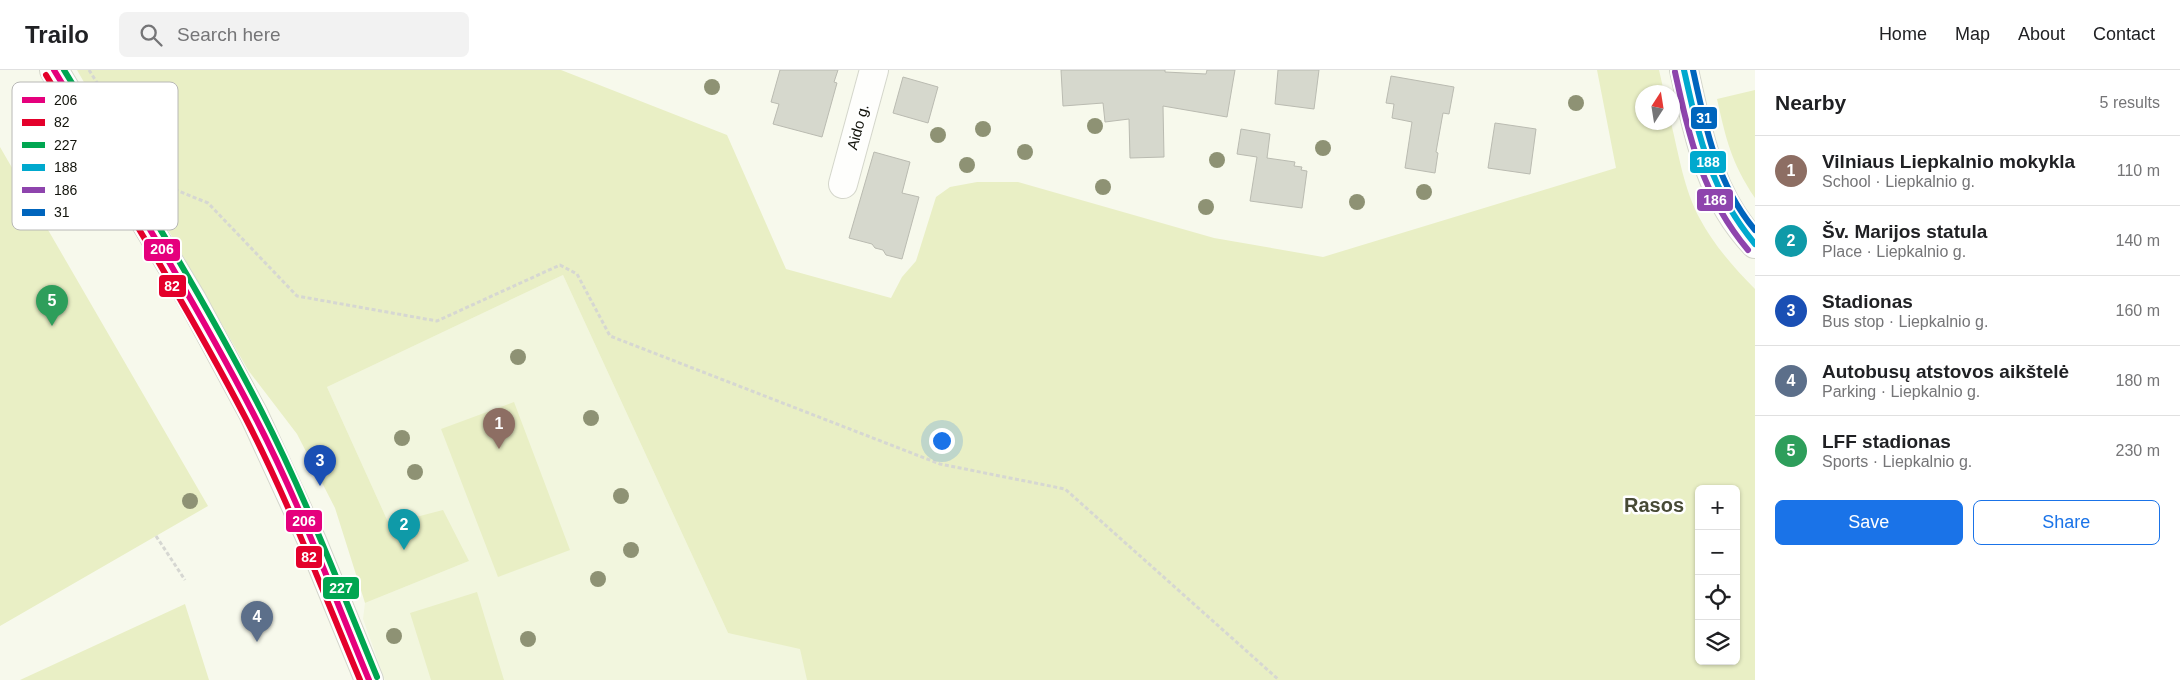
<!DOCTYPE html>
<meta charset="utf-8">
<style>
:root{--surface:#fff;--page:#f2f2f2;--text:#202124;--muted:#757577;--line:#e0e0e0;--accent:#1a73e8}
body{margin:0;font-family:Arial,sans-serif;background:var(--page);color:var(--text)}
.controls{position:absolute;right:15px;bottom:15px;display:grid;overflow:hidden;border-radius:8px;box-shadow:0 1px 4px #0004}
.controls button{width:45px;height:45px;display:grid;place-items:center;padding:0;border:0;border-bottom:1px solid var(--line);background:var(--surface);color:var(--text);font:25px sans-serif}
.compass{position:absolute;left:1635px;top:15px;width:45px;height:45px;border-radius:50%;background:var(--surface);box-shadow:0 1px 4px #0004;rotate:12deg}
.you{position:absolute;left:941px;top:370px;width:18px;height:18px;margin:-12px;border:4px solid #fff;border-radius:50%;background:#1a73e8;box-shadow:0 0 0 8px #1a73e833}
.badge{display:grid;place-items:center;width:32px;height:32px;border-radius:50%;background:var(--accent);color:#fff;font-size:16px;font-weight:700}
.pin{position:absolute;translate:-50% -41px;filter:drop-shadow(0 1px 2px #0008)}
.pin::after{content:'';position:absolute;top:26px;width:18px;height:15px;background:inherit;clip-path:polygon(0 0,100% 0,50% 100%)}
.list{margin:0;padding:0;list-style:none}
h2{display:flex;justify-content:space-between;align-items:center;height:65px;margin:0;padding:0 20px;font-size:21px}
h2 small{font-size:16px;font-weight:400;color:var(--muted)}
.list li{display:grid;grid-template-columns:32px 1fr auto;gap:15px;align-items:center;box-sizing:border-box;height:70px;padding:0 20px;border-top:1px solid var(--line)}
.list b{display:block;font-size:19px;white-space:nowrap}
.list p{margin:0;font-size:16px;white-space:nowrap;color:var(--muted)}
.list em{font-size:16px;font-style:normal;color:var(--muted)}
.actions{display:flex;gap:10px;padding:15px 20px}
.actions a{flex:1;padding:11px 0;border:1px solid var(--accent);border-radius:8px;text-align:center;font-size:18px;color:var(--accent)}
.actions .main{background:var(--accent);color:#fff}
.icon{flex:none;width:28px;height:28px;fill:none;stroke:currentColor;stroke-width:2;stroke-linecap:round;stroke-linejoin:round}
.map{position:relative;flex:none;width:1755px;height:610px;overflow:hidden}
header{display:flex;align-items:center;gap:30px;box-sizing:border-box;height:70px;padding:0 25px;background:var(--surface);border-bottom:1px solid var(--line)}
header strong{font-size:24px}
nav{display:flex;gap:28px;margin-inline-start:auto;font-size:18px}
.search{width:350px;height:45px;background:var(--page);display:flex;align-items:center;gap:12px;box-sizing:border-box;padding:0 18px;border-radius:8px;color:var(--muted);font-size:19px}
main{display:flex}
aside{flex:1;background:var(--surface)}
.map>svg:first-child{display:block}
.built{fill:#f2f6de}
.green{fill:#e9efc5;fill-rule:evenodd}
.building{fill:#d6d8cd;stroke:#babbb1}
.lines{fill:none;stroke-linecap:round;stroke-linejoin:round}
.minor-casing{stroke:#d4d6cb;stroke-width:30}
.major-casing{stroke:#d4d6cb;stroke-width:30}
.path{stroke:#d6d7d2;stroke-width:3;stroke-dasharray:4 2.5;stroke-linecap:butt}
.minor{stroke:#fefefc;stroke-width:28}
.major{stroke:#fefefc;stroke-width:28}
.bus-1-casing{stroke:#fff;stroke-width:10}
.bus-2-casing{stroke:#fff;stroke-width:10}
.bus-3-casing{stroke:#fff;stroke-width:10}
.bus-4-casing{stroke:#fff;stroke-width:10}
.bus-5-casing{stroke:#fff;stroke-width:10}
.bus-6-casing{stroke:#fff;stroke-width:10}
.bus-1{stroke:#e5007d;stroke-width:6}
.bus-2{stroke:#e4002b;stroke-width:6}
.bus-3{stroke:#00a651;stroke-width:6}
.bus-4{stroke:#00a9ce;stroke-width:6}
.bus-5{stroke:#8e44ad;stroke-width:6}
.bus-6{stroke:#0065bd;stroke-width:6}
.tree{fill:#8e9274}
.labels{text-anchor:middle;stroke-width:5;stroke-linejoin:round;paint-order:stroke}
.street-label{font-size:15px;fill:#13140c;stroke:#fff}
.district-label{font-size:20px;font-weight:bold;fill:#474a36;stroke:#fff}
.key{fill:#fff;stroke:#b8b8b6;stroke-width:1}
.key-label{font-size:14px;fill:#13140c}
.line-badge{stroke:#fff;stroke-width:2}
.badge-label{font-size:14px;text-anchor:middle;font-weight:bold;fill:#fff}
</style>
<header>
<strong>Trailo</strong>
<div class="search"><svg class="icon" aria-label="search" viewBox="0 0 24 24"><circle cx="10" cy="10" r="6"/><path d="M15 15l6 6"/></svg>Search here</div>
<nav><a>Home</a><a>Map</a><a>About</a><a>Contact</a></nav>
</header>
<main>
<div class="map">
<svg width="1755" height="610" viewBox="0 0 1755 610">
<rect width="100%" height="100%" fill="#f7f9ec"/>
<path class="built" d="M563 205 728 563 1162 610H385L363 549 365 533 469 491 389 454 327 317Z"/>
<path class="green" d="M77 0H561L727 65 786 199 891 228 902 207 916 191 936 127 950 117 977 112H1018L1214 168 1323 187 1616 98 1597 0H1659L1664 22H1642V52L1671 53C1679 85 1684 120 1700 149 1714 175 1734 198 1755 219V610H807L800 579 728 563 563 205 327 317 389 454 443 440 469 491 365 533 335 438 297 364 248 300ZM1699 419H1736V591H1699Z
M1755 20V128C1731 92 1726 69 1717 29Z
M0 77 208 436 0 556Z
M514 332 570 480 498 507 441 359Z
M477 522 504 610H431L410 543Z
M185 534 209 610H20Z"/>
<path class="building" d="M780 0H838L834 12 837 13 822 67 773 54 779 34 771 32Z
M1061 0H1165V2L1206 4 1207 0H1235L1227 47 1163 36 1164 87 1130 88 1129 49 1105 52 1103 33 1063 36Z
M1278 0H1319L1314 39 1275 34Z
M1391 6 1454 17 1449 44 1443 43 1436 82 1438 83 1435 103 1405 98 1412 52 1392 48 1394 34 1386 33Z
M903 7 938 17 928 53 893 43Z
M1495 53 1536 59 1530 104 1488 98Z
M1241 59 1270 64 1267 88 1295 92 1294 96 1302 97 1301 100 1307 101 1302 138 1250 131 1257 87 1237 84Z
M874 82 910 92 902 123 919 127 902 189 886 185 883 180 875 178 872 174 849 168Z"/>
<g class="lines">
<defs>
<path id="minor" d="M843 114 874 0"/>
<path id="major" d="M54 0 192 230 254 345 312 471 369 610
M1684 0C1698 63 1709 126 1755 174"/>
</defs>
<use href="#minor" class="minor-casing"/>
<use href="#major" class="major-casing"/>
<path class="path" d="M89 0 161 114 208 133 297 226 437 251 560 195 577 204 610 266 940 394 1065 419 1279 610
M156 466 185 510"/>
<use href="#minor" class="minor"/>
<use href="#major" class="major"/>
<defs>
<path id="bus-1" d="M54 0C122 113 192 226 253 343 298 429 332 521 369 610"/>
<path id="bus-2" d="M46 5C114 118 184 230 245 347 289 432 323 522 360 610"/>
<path id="bus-3" d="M64 0C132 112 201 223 261 340 305 426 340 517 377 607"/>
<path id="bus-4" d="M1684 0C1699 67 1710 120 1755 174"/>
<path id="bus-5" d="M1675 2C1690 70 1702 125 1748 180"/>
<path id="bus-6" d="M1693 0C1705 56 1717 115 1755 160"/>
</defs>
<use href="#bus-1" class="bus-1-casing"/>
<use href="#bus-2" class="bus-2-casing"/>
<use href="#bus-3" class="bus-3-casing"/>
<use href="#bus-4" class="bus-4-casing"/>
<use href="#bus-5" class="bus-5-casing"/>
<use href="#bus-6" class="bus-6-casing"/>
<use href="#bus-1" class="bus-1"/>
<use href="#bus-2" class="bus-2"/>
<use href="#bus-3" class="bus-3"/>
<use href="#bus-4" class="bus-4"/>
<use href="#bus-5" class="bus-5"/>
<use href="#bus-6" class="bus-6"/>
</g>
<g class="tree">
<circle cx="712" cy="17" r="8"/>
<circle cx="1576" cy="33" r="8"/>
<circle cx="1095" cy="56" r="8"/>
<circle cx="983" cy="59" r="8"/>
<circle cx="938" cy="65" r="8"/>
<circle cx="1323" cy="78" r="8"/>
<circle cx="1025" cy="82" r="8"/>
<circle cx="1217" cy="90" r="8"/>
<circle cx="967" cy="95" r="8"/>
<circle cx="1103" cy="117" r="8"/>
<circle cx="1424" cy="122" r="8"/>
<circle cx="1357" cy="132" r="8"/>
<circle cx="1206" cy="137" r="8"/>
<circle cx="518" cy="287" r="8"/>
<circle cx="591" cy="348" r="8"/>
<circle cx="402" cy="368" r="8"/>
<circle cx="415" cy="402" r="8"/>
<circle cx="621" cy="426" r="8"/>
<circle cx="190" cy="431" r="8"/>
<circle cx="631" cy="480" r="8"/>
<circle cx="598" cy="509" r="8"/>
<circle cx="394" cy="566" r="8"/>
<circle cx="528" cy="569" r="8"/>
</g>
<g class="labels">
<g class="street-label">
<text transform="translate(858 57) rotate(-75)" y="5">Aido g.</text>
</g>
<g class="district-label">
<text x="1654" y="442">Rasos</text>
</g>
</g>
<rect x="12" y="12" width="166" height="148" rx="8" class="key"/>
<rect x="22" y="27" width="23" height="6" fill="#e5007d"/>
<rect x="22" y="49" width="23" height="7" fill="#e4002b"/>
<rect x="22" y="72" width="23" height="6" fill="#00a651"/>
<rect x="22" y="94" width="23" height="7" fill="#00a9ce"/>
<rect x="22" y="117" width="23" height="6" fill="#8e44ad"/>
<rect x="22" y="139" width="23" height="7" fill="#0065bd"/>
<g class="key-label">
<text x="54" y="35">206</text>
<text x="54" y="57">82</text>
<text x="54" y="80">227</text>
<text x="54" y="102">188</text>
<text x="54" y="125">186</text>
<text x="54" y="147">31</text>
</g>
<g class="line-badge">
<rect x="1690" y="36" width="28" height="24" rx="5" fill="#0065bd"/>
<rect x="1689" y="80" width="38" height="24" rx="5" fill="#00a9ce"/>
<rect x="1696" y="118" width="38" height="24" rx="5" fill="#8e44ad"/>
<rect x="143" y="168" width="38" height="24" rx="5" fill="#e5007d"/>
<rect x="158" y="204" width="29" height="24" rx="5" fill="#e4002b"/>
<rect x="285" y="439" width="38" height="24" rx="5" fill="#e5007d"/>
<rect x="295" y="475" width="28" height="24" rx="5" fill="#e4002b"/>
<rect x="322" y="506" width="38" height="24" rx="5" fill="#00a651"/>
</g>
<g class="badge-label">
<text x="1704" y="53">31</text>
<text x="1708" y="97">188</text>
<text x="1715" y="135">186</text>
<text x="162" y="184">206</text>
<text x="172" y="221">82</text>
<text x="304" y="456">206</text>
<text x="309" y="492">82</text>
<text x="341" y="523">227</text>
</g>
</svg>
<div class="controls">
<button>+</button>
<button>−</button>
<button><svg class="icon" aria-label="locate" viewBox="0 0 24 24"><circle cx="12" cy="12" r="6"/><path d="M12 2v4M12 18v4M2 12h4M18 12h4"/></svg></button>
<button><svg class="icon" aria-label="layers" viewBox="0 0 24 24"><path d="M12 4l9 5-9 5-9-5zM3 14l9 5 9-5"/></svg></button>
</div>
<svg class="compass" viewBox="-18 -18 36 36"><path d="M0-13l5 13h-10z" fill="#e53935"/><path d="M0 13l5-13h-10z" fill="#757577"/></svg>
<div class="you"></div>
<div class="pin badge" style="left:499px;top:379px;background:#8d6e63">1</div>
<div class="pin badge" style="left:404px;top:480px;background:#0f9aa8">2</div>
<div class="pin badge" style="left:320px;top:416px;background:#1a4fb4">3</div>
<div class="pin badge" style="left:257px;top:572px;background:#5c6f8a">4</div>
<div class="pin badge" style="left:52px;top:256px;background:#2e9e5b">5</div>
</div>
<aside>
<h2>Nearby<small>5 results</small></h2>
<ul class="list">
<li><span class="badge" style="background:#8d6e63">1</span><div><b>Vilniaus Liepkalnio mokykla</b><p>School · Liepkalnio g.</p></div><em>110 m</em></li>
<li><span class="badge" style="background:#0f9aa8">2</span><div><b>Šv. Marijos statula</b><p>Place · Liepkalnio g.</p></div><em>140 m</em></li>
<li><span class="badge" style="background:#1a4fb4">3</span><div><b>Stadionas</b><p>Bus stop · Liepkalnio g.</p></div><em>160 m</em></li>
<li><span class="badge" style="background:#5c6f8a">4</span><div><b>Autobusų atstovos aikštelė</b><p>Parking · Liepkalnio g.</p></div><em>180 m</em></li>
<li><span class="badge" style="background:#2e9e5b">5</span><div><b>LFF stadionas</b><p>Sports · Liepkalnio g.</p></div><em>230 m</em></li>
</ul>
<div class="actions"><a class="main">Save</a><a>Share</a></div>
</aside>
</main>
